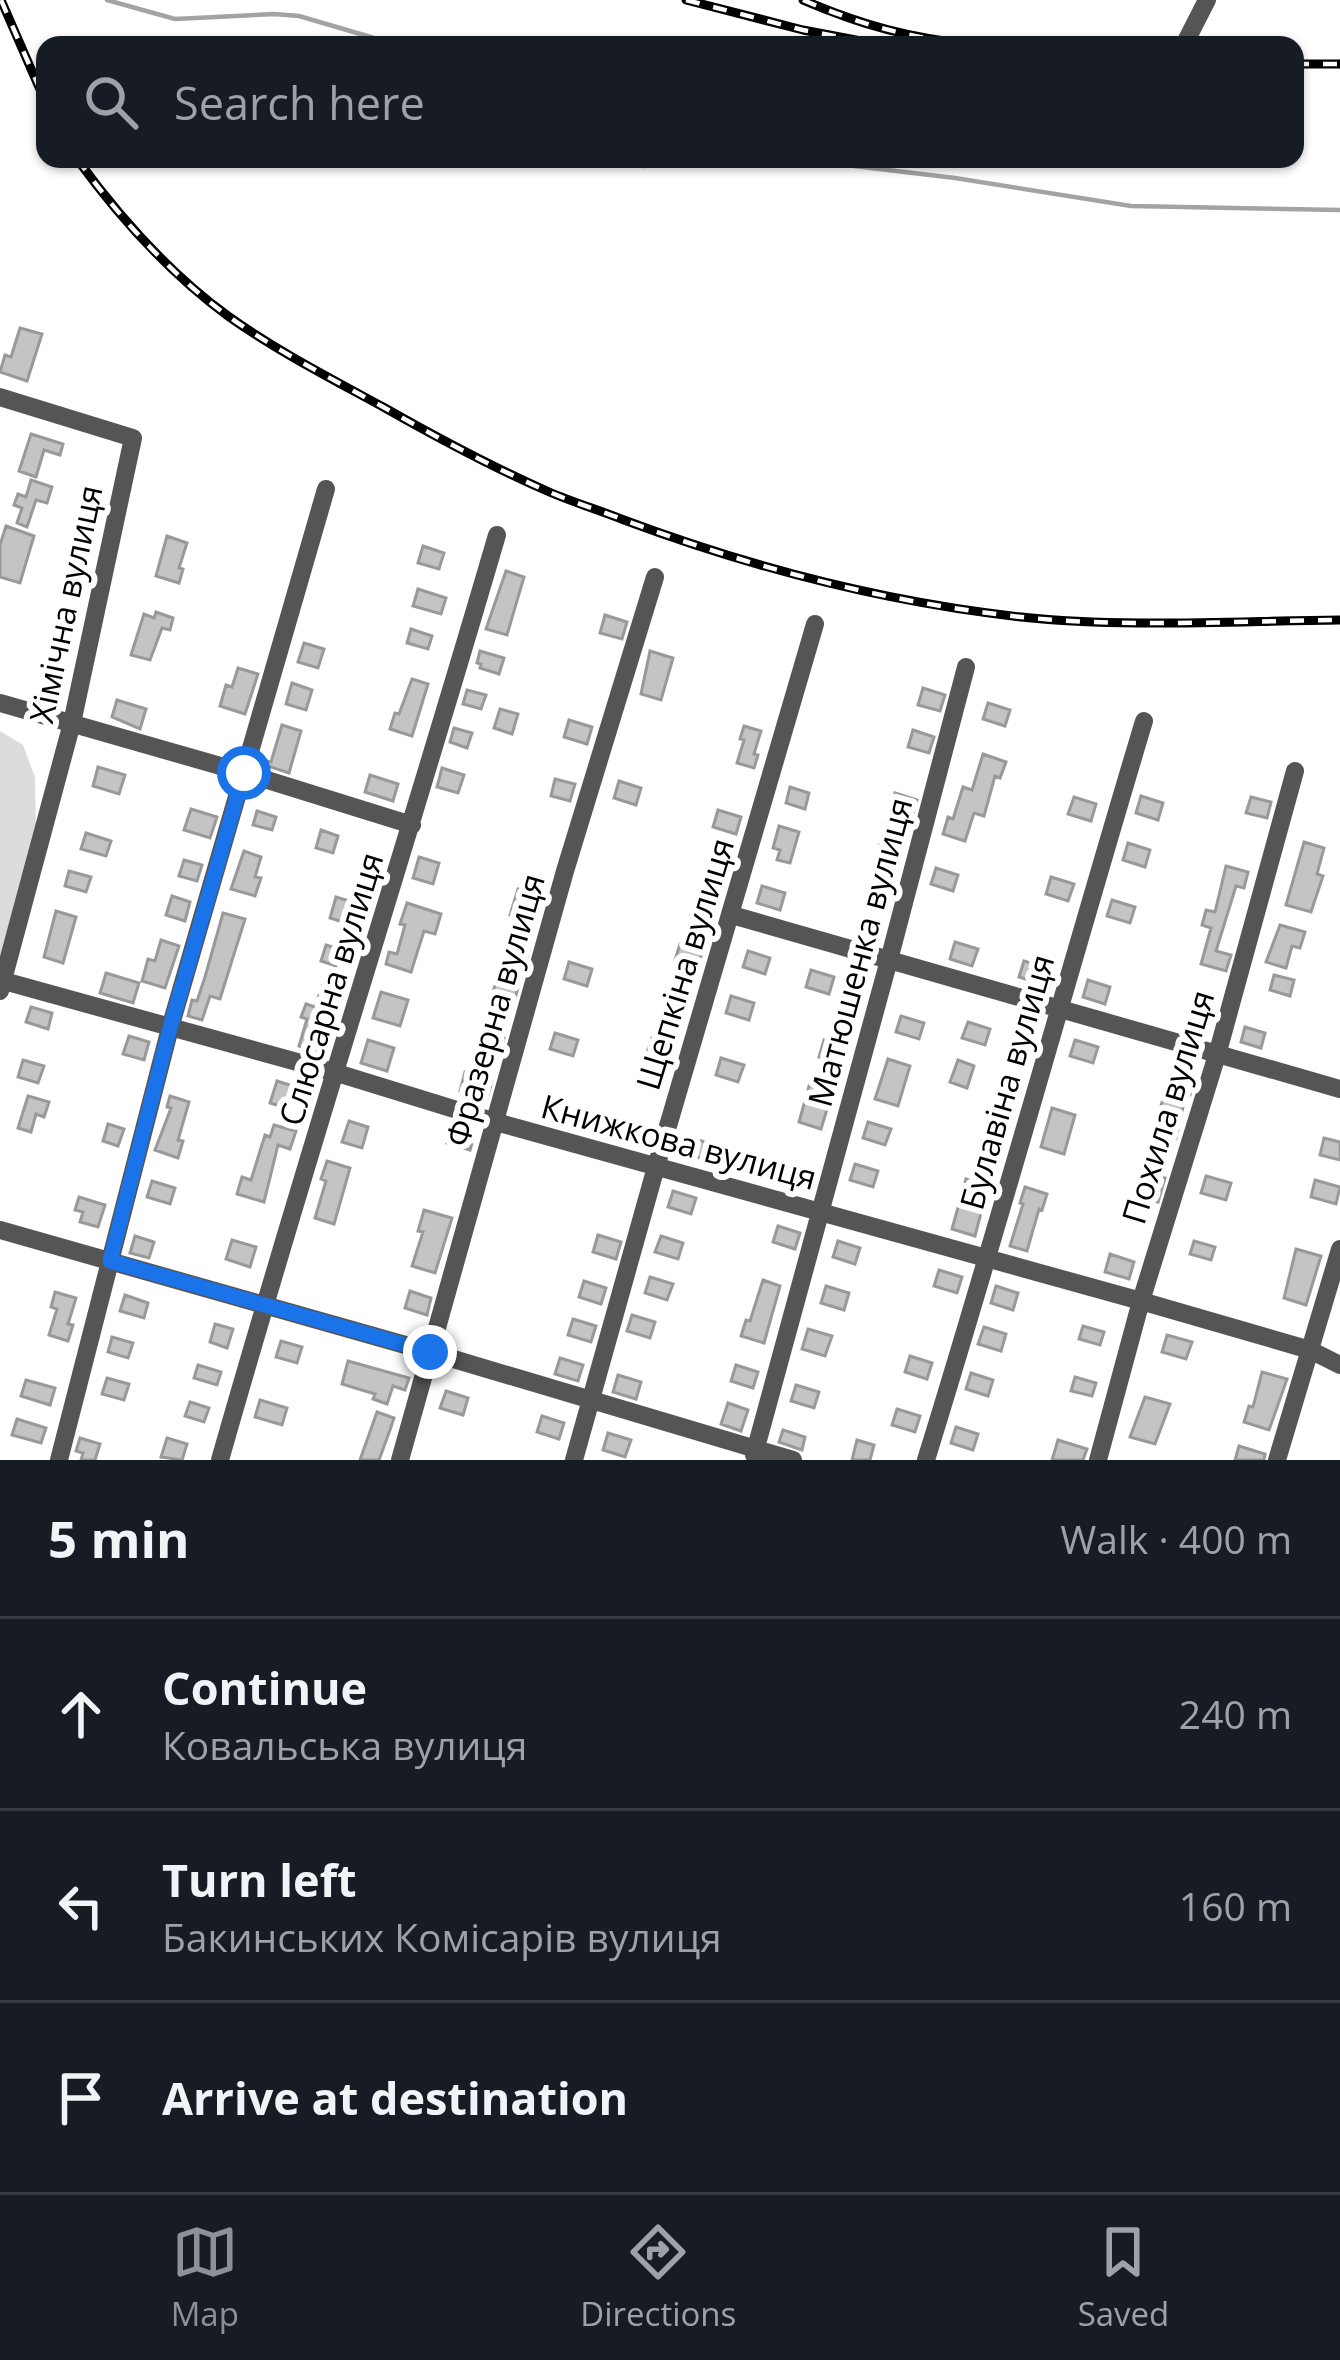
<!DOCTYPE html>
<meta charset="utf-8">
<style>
:root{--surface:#171b24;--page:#20242c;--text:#f1f3f6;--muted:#9ea1a6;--line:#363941;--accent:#8c9099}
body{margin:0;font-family:"Open Sans",sans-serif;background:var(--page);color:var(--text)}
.stop{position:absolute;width:36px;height:36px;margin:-27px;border:9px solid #1a73e8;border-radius:50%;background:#fff}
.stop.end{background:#1a73e8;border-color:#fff;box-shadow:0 3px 12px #0008}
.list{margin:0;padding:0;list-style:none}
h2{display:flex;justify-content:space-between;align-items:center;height:156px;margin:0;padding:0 48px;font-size:51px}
h2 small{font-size:39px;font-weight:400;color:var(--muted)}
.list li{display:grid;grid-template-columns:78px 1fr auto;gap:36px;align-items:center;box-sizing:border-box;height:192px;padding:0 48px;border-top:3px solid var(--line)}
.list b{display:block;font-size:45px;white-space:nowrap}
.list p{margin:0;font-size:39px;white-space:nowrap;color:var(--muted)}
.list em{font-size:39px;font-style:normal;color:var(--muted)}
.icon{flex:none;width:66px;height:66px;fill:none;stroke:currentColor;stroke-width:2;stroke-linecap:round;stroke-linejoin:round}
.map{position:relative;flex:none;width:1340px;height:1460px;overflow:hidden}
.search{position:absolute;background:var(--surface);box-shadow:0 3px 9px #0004;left:36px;right:36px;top:36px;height:132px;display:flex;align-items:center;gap:30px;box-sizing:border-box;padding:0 42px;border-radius:24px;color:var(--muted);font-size:45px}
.sheet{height:732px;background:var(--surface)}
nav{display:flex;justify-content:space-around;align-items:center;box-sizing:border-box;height:168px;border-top:3px solid var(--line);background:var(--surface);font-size:33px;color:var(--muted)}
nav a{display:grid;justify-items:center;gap:6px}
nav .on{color:var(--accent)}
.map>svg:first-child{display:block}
.green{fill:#dcdcdc}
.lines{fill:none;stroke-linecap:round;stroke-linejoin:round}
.stream{stroke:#a3a3a3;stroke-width:4.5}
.building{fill:#c4c4c4;stroke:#999;stroke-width:3}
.minor{stroke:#555;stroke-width:18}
.rail-casing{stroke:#000;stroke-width:9}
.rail{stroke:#fff;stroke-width:4.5;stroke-dasharray:14;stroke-linecap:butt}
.route{stroke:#1a73e8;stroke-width:15}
.labels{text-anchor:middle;stroke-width:12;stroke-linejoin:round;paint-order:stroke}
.street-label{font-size:33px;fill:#000;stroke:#fff}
</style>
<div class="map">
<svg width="1340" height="1460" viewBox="0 0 1340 1460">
<rect width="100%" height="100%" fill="#fff"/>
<path class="green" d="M0 731 23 745 35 777 36 831 0 956Z"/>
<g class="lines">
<path class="stream" d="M107 0 175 19 274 14 299 16 398 45
M593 159 645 166 704 159
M795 159 955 178 1131 206 1340 210"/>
</g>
<path class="building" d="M20 328 42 334 27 381 0 372 5 355 11 357Z
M31 434 63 444 60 455 44 450 36 477 19 471Z
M31 480 52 487 47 503 36 500 27 527 17 523 22 508 14 505 18 494 26 497Z
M6 526 34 536 20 583 0 577V545Z
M167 536 187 543 179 568 183 569 179 583 156 576Z
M423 546 444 553 439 569 418 563Z
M506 571 524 577 507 635 486 629Z
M418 589 446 598 441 614 413 606Z
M156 612 173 618 170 630 162 628 150 660 131 655 144 614 154 618Z
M605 615 627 622 622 639 600 633Z
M411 629 432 636 428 649 407 643Z
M304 643 324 649 318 668 298 662Z
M480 651 504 658 499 674 480 668 481 664 477 663Z
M650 651 673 658 661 700 641 694Z
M238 668 258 674 245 714 220 706 226 685 232 687Z
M412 679 428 684 412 736 390 729 395 713 399 714Z
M292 683 312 690 306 710 286 704Z
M923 688 945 695 940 711 918 705Z
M467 690 486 695 481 709 463 704Z
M117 700 146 709 140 729 112 717Z
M988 703 1010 710 1005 726 983 719Z
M500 709 518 714 512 734 494 728Z
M569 720 592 727 587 744 564 737Z
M282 725 301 731 289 773 262 764 263 760 271 762Z
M744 726 761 731 754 754 758 755 754 768 737 763 744 740 740 739Z
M454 728 472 733 467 748 450 742Z
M913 730 934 737 929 753 908 747Z
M983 754 1006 762 1000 778 995 776 984 816 974 813 965 841 943 834 948 817 953 819 963 787 972 790Z
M98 767 125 775 119 794 93 786Z
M442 768 464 775 458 793 437 787Z
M370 775 398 784 393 801 365 792Z
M555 779 575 784 570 801 551 796Z
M619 781 641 788 636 805 614 798Z
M790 787 809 793 805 809 786 803Z
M895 793 917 800 895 873 873 867Z
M1141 796 1163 803 1158 820 1136 813Z
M1074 797 1096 804 1091 821 1068 814Z
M1251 797 1271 802 1267 818 1246 813Z
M191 809 217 817 210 838 184 830Z
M718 810 741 817 736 834 713 827Z
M257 811 276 817 272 830 253 825Z
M779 826 799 832 790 863 777 860 780 850 773 848Z
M321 830 338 836 333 853 316 848Z
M86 833 111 841 106 856 81 849Z
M1304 842 1324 848 1317 874 1323 876 1311 912 1286 905Z
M1128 843 1150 850 1145 867 1123 860Z
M244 851 261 857 255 877 261 878 255 896 231 889Z
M419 857 439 863 433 884 413 878Z
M184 860 202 865 197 881 179 876Z
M1226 866 1248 872 1244 888 1236 886 1216 951 1231 955 1226 971 1201 964 1211 928 1202 925 1206 910 1215 912Z
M936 868 958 875 953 891 931 884Z
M69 871 91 877 86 892 65 886Z
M1051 877 1074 884 1068 901 1046 894Z
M762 886 785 893 780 910 757 903Z
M518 889 544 897 540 911 536 910 532 922 510 915Z
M172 896 190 902 185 921 166 915Z
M336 897 362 905 356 926 330 918Z
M1112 900 1135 907 1130 923 1107 916Z
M407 903 441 914 435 934 424 931 411 972 386 964 389 952 397 954 405 925 400 924Z
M56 911 76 917 63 963 44 957Z
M223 913 245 919 220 999 210 996 202 1020 188 1016 192 1000 197 1001 205 977Z
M1280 925 1305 932 1300 948 1292 946 1286 968 1266 962Z
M161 940 179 946 165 988 142 981 148 959 155 961Z
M955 942 978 949 972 966 950 959Z
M680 944 703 951 697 967 675 960Z
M326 945 352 953 349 964 337 961 336 966 321 961Z
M508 945 529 951 513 1005 491 998Z
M748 951 770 958 765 974 743 967Z
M1024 961 1046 968 1041 984 1019 977Z
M569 962 592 969 587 986 564 979Z
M811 970 834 977 829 994 806 987Z
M106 973 139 983 133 1003 100 993Z
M1274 975 1294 980 1290 996 1270 990Z
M1088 980 1110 987 1105 1004 1083 997Z
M322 986 340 991 323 1055 299 1046 307 1019 301 1017 306 1004 315 1007Z
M381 992 408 1000 400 1026 373 1018Z
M667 993 690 1000 685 1016 662 1009Z
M731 996 754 1003 749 1020 726 1013Z
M31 1007 52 1013 48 1029 26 1022Z
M1190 1010 1210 1015 1206 1031 1186 1025Z
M901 1016 924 1023 919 1039 896 1032Z
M968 1022 990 1029 985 1045 962 1038Z
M1245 1027 1265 1033 1261 1048 1241 1042Z
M486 1032 504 1038 500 1054 481 1049Z
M555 1033 578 1040 573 1056 550 1049Z
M129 1036 149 1042 144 1060 123 1054Z
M652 1038 674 1045 669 1062 646 1055Z
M368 1040 394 1048 387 1071 361 1063Z
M824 1040 847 1047 842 1064 819 1057Z
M1075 1040 1098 1047 1093 1063 1070 1056Z
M721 1058 744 1065 738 1082 716 1075Z
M888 1059 910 1066 898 1106 875 1099Z
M23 1060 44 1066 38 1083 18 1077Z
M958 1060 974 1066 967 1088 950 1082Z
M1172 1071 1196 1078 1190 1095 1186 1094 1176 1138 1156 1132 1161 1112H1159Z
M465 1072 492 1081 487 1099 460 1091Z
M811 1079 834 1086 821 1129 799 1122Z
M277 1081 302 1089 298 1103 288 1100 286 1108 270 1103Z
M28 1096 49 1102 44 1117 36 1114 31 1132 18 1128Z
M170 1096 189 1102 178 1140 183 1141 178 1158 155 1150 171 1108 167 1107Z
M1052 1108 1075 1115 1064 1154 1041 1147Z
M349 1121 368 1127 362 1148 342 1142Z
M868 1122 891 1129 885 1145 863 1138Z
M108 1124 124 1129 118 1146 103 1141Z
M274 1125 296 1131 290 1149 278 1145 264 1202 237 1194 242 1177 251 1180 265 1135 270 1137Z
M452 1126 475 1133 470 1150 447 1143Z
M689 1137 711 1144 706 1160 684 1153Z
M1324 1138 1340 1142V1160L1320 1155Z
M327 1161 350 1168 334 1224 315 1218 326 1181 321 1179Z
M855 1164 878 1171 873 1187 850 1180Z
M785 1165 808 1172 802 1189 780 1182Z
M1150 1173 1165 1178 1158 1202 1143 1197Z
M1206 1176 1231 1183 1226 1200 1201 1193Z
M966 1179 988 1186 975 1236 952 1229Z
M1315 1180 1340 1187 1336 1204 1311 1197Z
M152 1181 175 1188 170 1204 147 1197Z
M1025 1187 1047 1194 1042 1210 1039 1209 1027 1251 1010 1246 1023 1204 1020 1203Z
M673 1191 696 1198 691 1214 668 1207Z
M79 1197 105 1205 98 1227 80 1222 83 1212 75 1210Z
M424 1210 452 1218 435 1273 412 1266 423 1232 418 1231Z
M778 1226 800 1233 795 1249 773 1242Z
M598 1235 621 1242 616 1259 593 1252Z
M135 1236 154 1242 149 1258 130 1253Z
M661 1236 683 1243 678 1259 655 1252Z
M232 1240 256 1247 250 1267 226 1259Z
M838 1241 860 1248 855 1264 833 1257Z
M1194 1241 1215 1247 1211 1260 1190 1254Z
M1296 1249 1321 1256 1306 1305 1284 1298Z
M1110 1254 1134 1262 1129 1279 1105 1272Z
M939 1270 962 1277 957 1293 934 1286Z
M650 1277 673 1284 667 1300 645 1293Z
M763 1280 780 1286 764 1343 741 1336 746 1320 750 1321Z
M584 1281 606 1288 601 1304 579 1297Z
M826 1286 849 1293 844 1310 821 1303Z
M996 1286 1018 1293 1013 1310 991 1303Z
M410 1291 431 1298 427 1315 405 1308Z
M55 1292 76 1298 68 1324 73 1325 68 1341 49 1335 57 1309 51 1307Z
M125 1295 148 1303 144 1318 120 1311Z
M632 1315 655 1322 650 1338 627 1331Z
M573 1319 596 1326 591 1342 568 1335Z
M215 1324 233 1329 227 1348 210 1342Z
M1083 1326 1104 1332 1100 1345 1079 1339Z
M984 1327 1006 1334 1001 1351 978 1344Z
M808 1329 832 1336 825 1356 802 1349Z
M1167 1335 1192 1342 1186 1359 1162 1352Z
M112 1337 133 1343 128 1358 108 1352Z
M281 1341 302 1347 297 1363 276 1357Z
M910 1356 932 1363 927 1379 905 1372Z
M560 1358 583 1365 578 1381 555 1374Z
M348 1361 409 1378 405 1390 393 1386 387 1404 373 1399 375 1394 342 1384Z
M198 1365 221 1372 217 1385 194 1378Z
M736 1365 758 1372 753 1388 731 1381Z
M1262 1372 1287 1379 1269 1430 1244 1422 1249 1406 1253 1407Z
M971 1373 993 1380 988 1396 966 1389Z
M618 1375 641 1382 636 1399 613 1392Z
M1075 1377 1096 1383 1092 1396 1071 1391Z
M107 1378 129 1384 124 1400 102 1394Z
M26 1380 55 1388 50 1405 21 1396Z
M796 1385 819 1392 814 1408 791 1401Z
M446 1391 468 1398 463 1415 440 1408Z
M1145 1397 1170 1404 1155 1444 1130 1437Z
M260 1400 287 1408 282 1425 255 1417Z
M190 1402 209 1408 204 1422 185 1416Z
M728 1403 748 1410 741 1431 721 1424Z
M897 1409 920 1416 915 1432 892 1425Z
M377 1412 394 1418 390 1430 379 1460H360Z
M542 1416 564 1423 559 1439 537 1432Z
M17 1419 46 1428 41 1443 12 1435Z
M956 1427 978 1434 973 1450 951 1443Z
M783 1430 805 1437 802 1450 779 1442Z
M608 1433 631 1440 625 1457 603 1450Z
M80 1438 100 1444 95 1460H81L83 1453 76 1451Z
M167 1438 187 1444 182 1460 161 1457Z
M857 1440 874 1445 870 1460H852Z
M1058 1440 1087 1449 1083 1460H1052Z
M1239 1446 1265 1454 1264 1460H1235Z"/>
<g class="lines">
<path class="minor" d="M1184 45 1207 0
M0 397 133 438 72 723 0 991
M0 703 245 773 412 825
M732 915 1340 1089
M0 980 337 1073 496 1122 1141 1301 1310 1350 1340 1365
M0 1230 430 1352 793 1460
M754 1455 889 960 966 667
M59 1460 170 1028 326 489
M220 1460C308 1150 407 844 497 535
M400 1460 565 871 655 577
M574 1460 656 1167 815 624
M926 1460C1002 1215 1070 967 1144 721
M1098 1460 1141 1301 1217 1055 1295 771
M1277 1460 1340 1249"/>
<defs>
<path id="rail" d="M1 0 45 101
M686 0 803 30 882 45
M803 0C864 26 910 38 975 45
M1295 64H1340
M77 159C120 218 169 273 228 316 277 351 332 379 385 408 438 438 492 467 547 491 572 502 599 510 624 520 753 568 884 602 1021 617 1126 628 1234 621 1340 620"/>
</defs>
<use href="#rail" class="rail-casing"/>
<use href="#rail" class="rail"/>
</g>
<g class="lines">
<path class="route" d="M244 773 170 1028 110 1261 430 1352"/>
</g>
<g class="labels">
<g class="street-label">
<text transform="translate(66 604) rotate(-78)" y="12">Хімічна вулиця</text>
<text transform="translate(860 952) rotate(-75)" y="12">Матюшенка вулиця</text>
<text transform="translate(685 964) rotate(-73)" y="12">Щепкіна вулиця</text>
<text transform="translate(331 989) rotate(-73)" y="12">Слюсарна вулиця</text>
<text transform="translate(495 1010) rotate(-74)" y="12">Фразерна вулиця</text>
<text transform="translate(1007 1082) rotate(-74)" y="12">Булавіна вулиця</text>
<text transform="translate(1168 1107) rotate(-73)" y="12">Похила вулиця</text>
<text transform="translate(679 1142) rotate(15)" y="12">Книжкова вулиця</text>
</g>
</g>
</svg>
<div class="stop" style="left:244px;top:773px"></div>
<div class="stop end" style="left:430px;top:1352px"></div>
<div class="search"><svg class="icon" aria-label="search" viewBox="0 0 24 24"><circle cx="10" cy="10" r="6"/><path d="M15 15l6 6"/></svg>Search here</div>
</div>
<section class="sheet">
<h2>5 min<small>Walk · 400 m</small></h2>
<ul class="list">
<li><svg class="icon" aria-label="ahead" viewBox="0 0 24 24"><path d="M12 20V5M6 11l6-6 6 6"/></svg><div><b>Continue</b><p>Ковальська вулиця</p></div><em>240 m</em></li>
<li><svg class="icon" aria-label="left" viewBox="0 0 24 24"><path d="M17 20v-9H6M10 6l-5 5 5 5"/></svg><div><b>Turn left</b><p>Бакинських Комісарів вулиця</p></div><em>160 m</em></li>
<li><svg class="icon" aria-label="arrive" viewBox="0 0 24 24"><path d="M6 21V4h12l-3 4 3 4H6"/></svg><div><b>Arrive at destination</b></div></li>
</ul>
</section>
<nav>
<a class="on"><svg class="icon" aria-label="map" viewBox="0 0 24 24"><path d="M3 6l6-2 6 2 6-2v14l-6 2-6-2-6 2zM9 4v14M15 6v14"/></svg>Map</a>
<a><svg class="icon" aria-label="directions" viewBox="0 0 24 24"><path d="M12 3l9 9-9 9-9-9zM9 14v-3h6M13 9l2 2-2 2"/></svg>Directions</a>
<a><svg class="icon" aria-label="saved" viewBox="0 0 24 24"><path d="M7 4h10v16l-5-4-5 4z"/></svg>Saved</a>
</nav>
